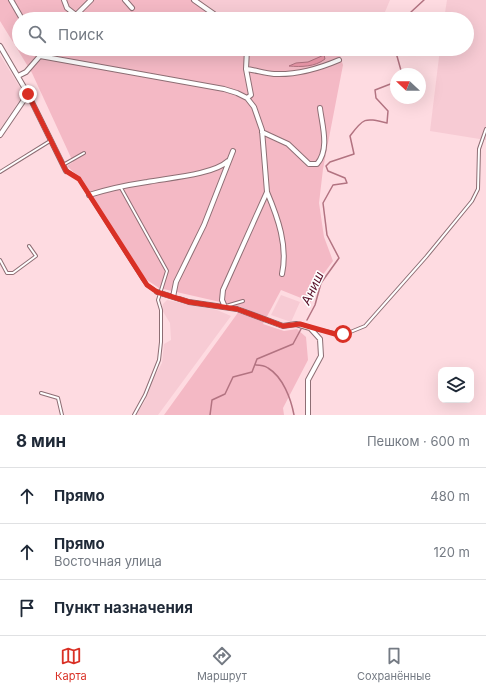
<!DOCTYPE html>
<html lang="ru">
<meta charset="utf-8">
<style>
:root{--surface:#fff;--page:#f2f2f3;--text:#1f2937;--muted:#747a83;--line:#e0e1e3;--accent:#d93025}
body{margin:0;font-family:Inter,sans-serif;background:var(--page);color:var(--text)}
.controls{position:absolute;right:12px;bottom:12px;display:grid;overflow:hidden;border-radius:8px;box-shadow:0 4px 16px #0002}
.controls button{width:36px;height:36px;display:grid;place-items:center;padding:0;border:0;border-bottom:1px solid var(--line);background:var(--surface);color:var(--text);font:20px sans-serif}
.compass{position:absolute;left:390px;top:68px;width:36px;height:36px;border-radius:50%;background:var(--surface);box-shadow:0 4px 16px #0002;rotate:292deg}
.stop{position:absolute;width:12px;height:12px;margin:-9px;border:3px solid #d93025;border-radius:50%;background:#fff}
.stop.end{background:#d93025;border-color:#fff;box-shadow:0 1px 4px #0008}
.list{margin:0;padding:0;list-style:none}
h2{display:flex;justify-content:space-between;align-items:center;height:52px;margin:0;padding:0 16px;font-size:17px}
h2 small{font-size:13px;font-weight:400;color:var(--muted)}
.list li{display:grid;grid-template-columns:26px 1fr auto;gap:12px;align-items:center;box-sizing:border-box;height:56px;padding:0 16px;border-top:1px solid var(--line)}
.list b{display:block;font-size:15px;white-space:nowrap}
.list p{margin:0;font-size:13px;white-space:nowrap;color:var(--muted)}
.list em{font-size:13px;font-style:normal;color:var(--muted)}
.icon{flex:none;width:22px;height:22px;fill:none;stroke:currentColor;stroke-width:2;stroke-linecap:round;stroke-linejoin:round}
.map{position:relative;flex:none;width:486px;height:415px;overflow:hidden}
.search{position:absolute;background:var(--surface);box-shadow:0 4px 16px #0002;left:12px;right:12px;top:12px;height:44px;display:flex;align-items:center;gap:10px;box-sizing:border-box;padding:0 14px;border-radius:22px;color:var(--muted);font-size:15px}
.sheet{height:220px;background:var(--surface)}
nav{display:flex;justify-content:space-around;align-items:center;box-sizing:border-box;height:56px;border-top:1px solid var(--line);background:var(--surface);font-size:11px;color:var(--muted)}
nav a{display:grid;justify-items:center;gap:2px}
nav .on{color:var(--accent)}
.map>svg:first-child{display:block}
.built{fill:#f7cbd4}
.green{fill:#f4b9c5}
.water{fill:#ed99ab;stroke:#b27381}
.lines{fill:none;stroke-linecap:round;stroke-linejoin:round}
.stream{stroke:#b27381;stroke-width:1.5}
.service-casing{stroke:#8d6e74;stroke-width:4}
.minor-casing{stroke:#8d6e74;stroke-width:6}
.service{stroke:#fff;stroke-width:2}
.minor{stroke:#fff;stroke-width:4}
.route{stroke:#d93025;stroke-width:5}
.labels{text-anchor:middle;stroke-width:3;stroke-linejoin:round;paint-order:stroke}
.water-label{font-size:13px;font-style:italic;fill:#591029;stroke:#fff}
</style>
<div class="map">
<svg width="486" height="415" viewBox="0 0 486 415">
<rect width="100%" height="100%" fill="#fedbe1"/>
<path class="built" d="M199 0H390L382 19H263L251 15 250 19H226Z
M447 0H486V140L430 131 440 49H467V19H444Z
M0 55 24 94 0 129Z
M281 295 300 302 291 322 271 315Z
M167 300 217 310 231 316 158 415H136L145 401 152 381 162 363 164 344 171 340 170 323 162 310 163 304Z"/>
<path class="green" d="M0 0H199L226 19H19V49H338L343 65 323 169 319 203 324 237 333 261 316 284 311 302 281 290 263 324 284 331 297 329 306 337 308 360 283 408 284 415H164L242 307 159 288 144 278 82 180 67 166 73 162 32 73 0 21Z"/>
<path class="water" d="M324 55 325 59C315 67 301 67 289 66L296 63 308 62Z"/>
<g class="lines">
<path class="stream" d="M408 19 411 12 424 0
M395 49 402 74
M307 320 315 305 321 283 339 258 327 235 323 203 333 185 347 183 345 178 328 171 326 166 330 162 354 154 350 136C364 117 365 118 387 123L388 111 376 98 375 90 393 83 396 80
M256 365C260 365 265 366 268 368 283 377 291 399 294 415
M210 415 212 400 225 394 233 377 252 372 257 359 293 344 301 329"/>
<defs>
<path id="service" d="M63 165 84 153
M67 171 79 179 142 278 147 285 156 291
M0 172 50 141
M121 188 167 271 158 300 161 310V342L159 360 145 395 134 415
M0 260 7 273H13L36 256 29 246
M226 306 243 301
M311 328 343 335 365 326 426 257 472 201 478 189 479 149 486 129
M41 393 58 398 62 415"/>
<path id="minor" d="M11 0 22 19
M64 0 67 8 76 15 72 19
M125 0 132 8
M194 0 221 19
M76 15 91 0
M0 46 28 94 66 171
M40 56 224 89 237 93 247 98 251 95 246 69C255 70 264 73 274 74 296 75 318 69 339 60
M246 69 247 49
M18 76 26 72 46 49
M262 132 288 144 309 164H317C330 149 322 125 320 108
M0 135 28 94
M267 192C278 218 288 246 282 274
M89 195C108 189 127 185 147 182 167 178 213 175 228 161
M157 292 189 302 237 309 283 326 296 324 310 328 320 339 321 356 308 380V415
M173 297 176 282 204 225 233 151
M225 307 222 300 223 290 267 192 262 130 254 107 247 98"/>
</defs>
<use href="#service" class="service-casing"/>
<use href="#minor" class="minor-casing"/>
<use href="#service" class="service"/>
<use href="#minor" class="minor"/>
</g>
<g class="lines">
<path class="route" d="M28 94 66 171 79 179 147 285 157 292 189 302 237 309 283 326 300 324 335 334H343"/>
</g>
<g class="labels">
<g class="water-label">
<text transform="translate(312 288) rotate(-65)" y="5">Аниш</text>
</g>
</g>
</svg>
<div class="controls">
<button><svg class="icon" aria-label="layers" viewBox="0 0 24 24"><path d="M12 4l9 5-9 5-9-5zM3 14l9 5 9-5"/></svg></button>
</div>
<svg class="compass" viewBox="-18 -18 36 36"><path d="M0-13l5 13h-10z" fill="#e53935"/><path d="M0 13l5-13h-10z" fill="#747a83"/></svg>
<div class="stop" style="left:343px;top:334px"></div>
<div class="stop end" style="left:28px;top:94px"></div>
<div class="search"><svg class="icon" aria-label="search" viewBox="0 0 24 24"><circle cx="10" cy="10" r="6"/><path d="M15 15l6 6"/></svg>Поиск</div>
</div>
<section class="sheet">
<h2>8 мин<small>Пешком · 600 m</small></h2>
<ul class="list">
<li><svg class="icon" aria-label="ahead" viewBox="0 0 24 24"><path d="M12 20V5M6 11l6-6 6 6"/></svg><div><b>Прямо</b></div><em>480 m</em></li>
<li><svg class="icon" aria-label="ahead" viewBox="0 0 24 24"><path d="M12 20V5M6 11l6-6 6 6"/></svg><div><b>Прямо</b><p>Восточная улица</p></div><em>120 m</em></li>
<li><svg class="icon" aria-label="arrive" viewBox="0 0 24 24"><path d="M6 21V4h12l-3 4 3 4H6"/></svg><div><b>Пункт назначения</b></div></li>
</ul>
</section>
<nav>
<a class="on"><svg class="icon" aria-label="map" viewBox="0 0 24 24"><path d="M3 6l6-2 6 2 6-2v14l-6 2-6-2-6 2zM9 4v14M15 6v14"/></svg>Карта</a>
<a><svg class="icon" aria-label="directions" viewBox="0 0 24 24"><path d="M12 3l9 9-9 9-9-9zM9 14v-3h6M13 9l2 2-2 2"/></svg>Маршрут</a>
<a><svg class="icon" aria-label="saved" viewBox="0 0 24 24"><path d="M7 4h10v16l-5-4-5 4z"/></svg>Сохранённые</a>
</nav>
